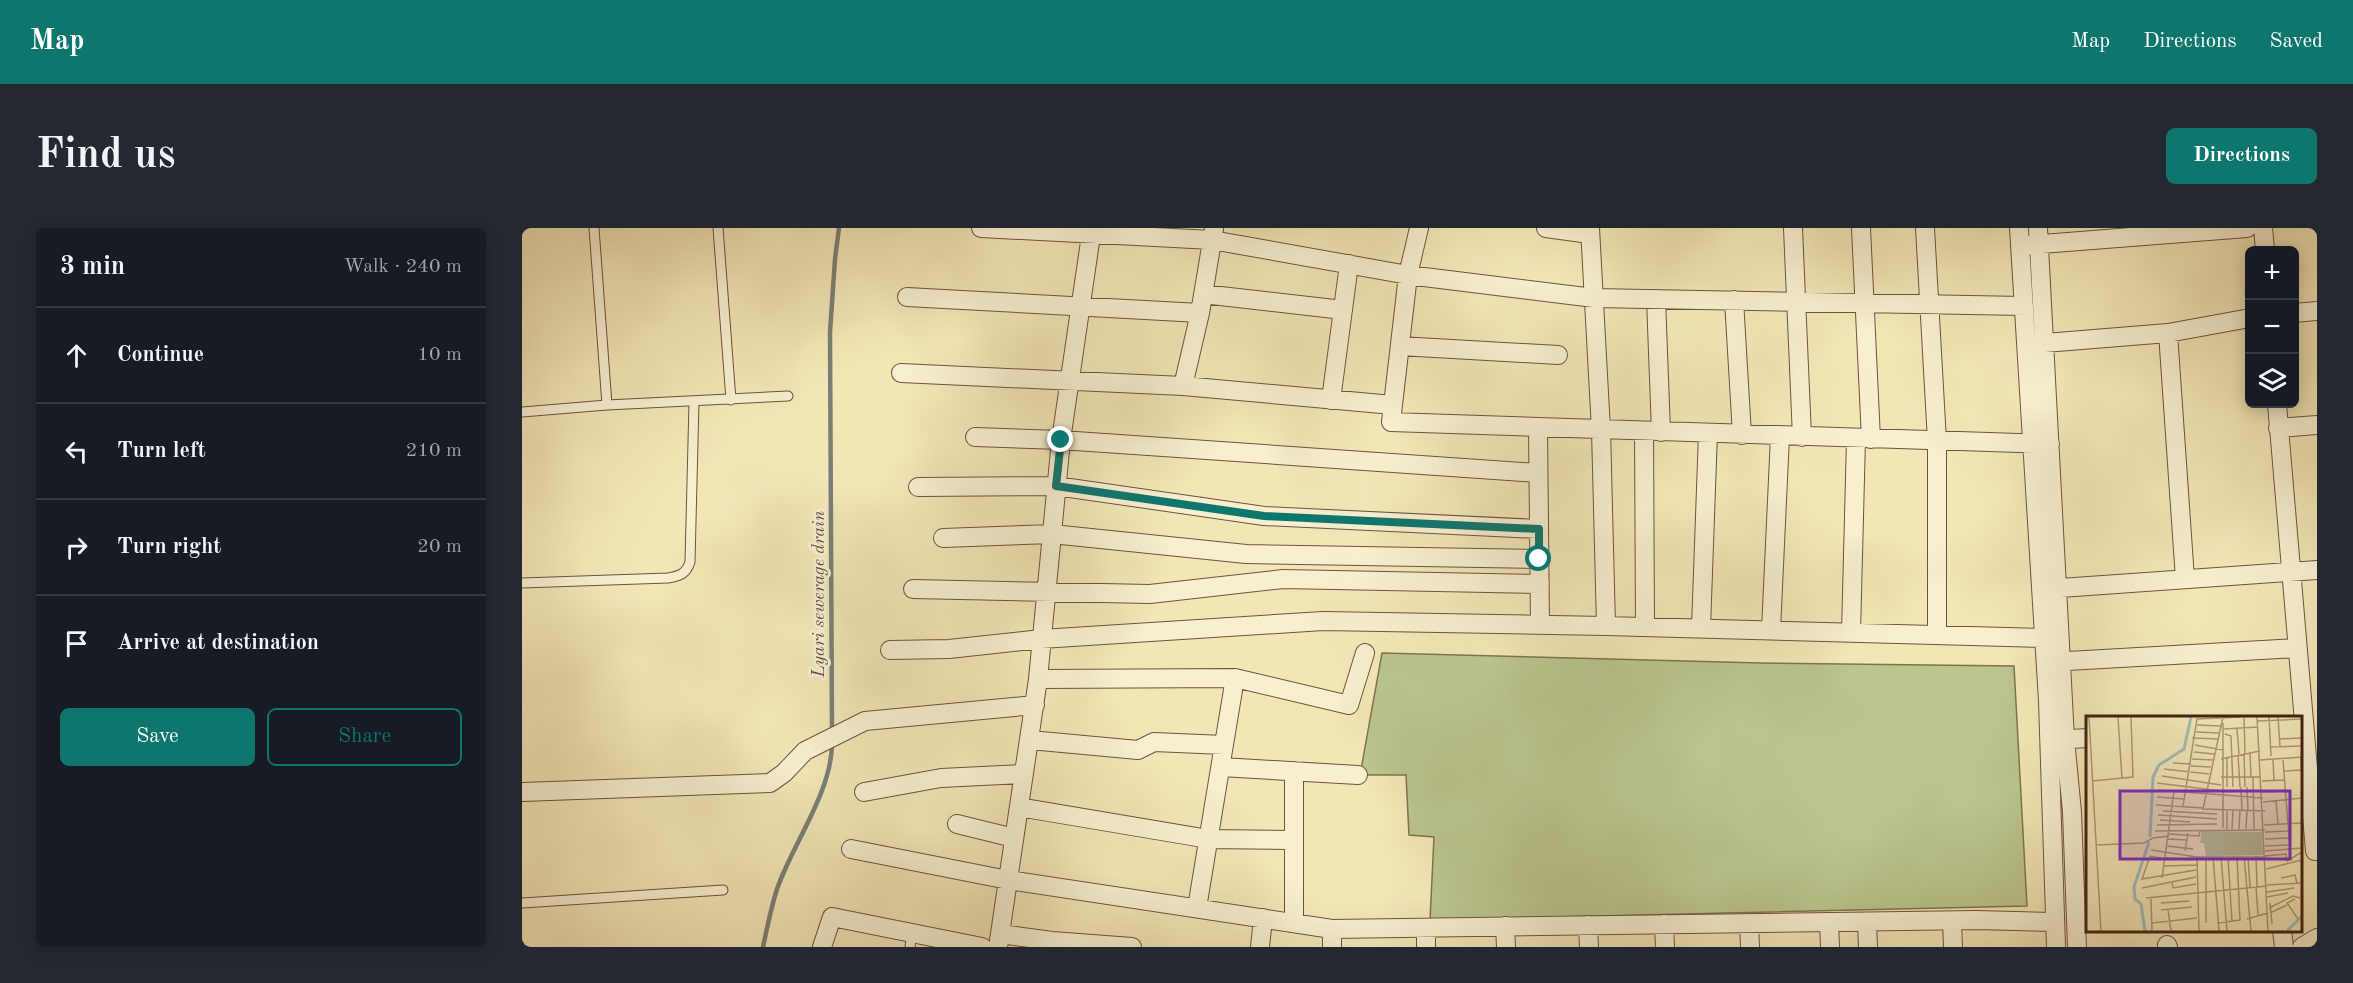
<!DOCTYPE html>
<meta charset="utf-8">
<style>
:root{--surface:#171b24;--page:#242831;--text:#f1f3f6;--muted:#9ea1a6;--line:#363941;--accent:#0f766e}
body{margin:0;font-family:"Old Standard TT",serif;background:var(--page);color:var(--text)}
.controls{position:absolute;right:18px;top:18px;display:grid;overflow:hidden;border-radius:9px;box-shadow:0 3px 15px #0003}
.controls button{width:54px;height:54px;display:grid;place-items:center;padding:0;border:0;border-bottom:2px solid var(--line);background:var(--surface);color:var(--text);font:30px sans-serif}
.stop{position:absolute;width:18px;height:18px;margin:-14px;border:4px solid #0f766e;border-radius:50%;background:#fff}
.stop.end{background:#0f766e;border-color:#fff;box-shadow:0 2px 6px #0008}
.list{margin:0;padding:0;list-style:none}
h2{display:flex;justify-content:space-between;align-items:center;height:78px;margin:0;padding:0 24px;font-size:26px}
h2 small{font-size:20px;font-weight:400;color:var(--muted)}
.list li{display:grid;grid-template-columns:39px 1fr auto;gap:18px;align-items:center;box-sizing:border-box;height:96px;padding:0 24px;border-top:2px solid var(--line)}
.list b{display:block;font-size:22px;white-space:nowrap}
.list em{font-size:20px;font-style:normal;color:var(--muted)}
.actions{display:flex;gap:12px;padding:18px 24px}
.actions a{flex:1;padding:14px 0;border:2px solid var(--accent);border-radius:9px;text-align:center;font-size:21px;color:var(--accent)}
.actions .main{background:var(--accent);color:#fff}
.icon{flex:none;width:33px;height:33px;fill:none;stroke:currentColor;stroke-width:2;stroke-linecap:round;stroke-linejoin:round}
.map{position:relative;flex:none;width:1795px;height:719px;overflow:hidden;border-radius:9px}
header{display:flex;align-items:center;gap:36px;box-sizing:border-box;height:84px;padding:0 30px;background:var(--accent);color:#fff}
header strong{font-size:28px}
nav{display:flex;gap:33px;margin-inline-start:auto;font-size:21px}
.intro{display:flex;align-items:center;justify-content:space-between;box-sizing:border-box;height:144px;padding:0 36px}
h1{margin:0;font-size:42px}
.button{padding:15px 27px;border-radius:9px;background:var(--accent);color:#fff;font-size:21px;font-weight:700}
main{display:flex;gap:36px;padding:0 36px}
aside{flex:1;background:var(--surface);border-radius:9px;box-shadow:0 3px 15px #0003}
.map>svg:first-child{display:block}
.green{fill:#bac58f;stroke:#7e7452;stroke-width:1.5}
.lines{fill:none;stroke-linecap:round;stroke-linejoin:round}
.stream{stroke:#7b7f77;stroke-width:4.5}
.lane-casing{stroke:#6f533d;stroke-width:11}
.street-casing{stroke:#6f533d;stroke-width:20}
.lane{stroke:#f7efd0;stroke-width:9}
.street{stroke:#f7efd0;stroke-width:18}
.route{stroke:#0f766e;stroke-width:8}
.labels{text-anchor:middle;stroke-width:6;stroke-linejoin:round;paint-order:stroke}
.water-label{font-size:18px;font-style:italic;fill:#5f5046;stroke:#f7efd0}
.inset-river{fill:none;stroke:#a0bdb9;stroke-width:3}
.inset-road{fill:none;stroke:#ac9876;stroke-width:1.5}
.view{fill:#7b2cbf;fill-opacity:0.15;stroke:#7b2cbf;stroke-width:3}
.inset-edge{fill:none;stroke:#432214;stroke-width:3}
</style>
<header>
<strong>Map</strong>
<nav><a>Map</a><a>Directions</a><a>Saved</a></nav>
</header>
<div class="intro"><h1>Find us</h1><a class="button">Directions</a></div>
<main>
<aside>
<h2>3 min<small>Walk · 240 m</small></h2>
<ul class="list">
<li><svg class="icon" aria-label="ahead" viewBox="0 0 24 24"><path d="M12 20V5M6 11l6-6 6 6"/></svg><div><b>Continue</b></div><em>10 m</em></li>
<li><svg class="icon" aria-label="left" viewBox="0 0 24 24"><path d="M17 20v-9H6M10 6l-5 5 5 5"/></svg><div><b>Turn left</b></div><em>210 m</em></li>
<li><svg class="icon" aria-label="right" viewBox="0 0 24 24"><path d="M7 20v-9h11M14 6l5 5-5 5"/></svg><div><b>Turn right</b></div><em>20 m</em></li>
<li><svg class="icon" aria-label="arrive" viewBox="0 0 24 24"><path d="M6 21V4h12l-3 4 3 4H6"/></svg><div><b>Arrive at destination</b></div></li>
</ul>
<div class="actions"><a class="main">Save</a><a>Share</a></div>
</aside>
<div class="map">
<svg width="1795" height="719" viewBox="0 0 1795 719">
<rect width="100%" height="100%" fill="#f2e6b7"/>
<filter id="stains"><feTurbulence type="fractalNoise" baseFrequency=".00333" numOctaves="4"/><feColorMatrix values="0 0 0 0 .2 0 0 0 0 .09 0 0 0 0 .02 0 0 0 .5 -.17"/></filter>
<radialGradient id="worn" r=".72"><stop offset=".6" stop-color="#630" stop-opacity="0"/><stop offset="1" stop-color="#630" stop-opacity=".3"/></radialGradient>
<path class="green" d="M860 425 1239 435 1492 438 1505 678 908 692 912 609 887 607 884 547H838Z"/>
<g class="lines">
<path class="stream" d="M310 504 308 104 313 31 317 0
M241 719C245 700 249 680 255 661 271 615 310 564 310 515"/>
<defs>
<path id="lane" d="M72 0 85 177
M196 0 209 172
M0 184 85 177 266 168
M0 355 146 350C158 348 164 346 168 334L172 174
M0 675 201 662
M388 719 390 704"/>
<path id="street" d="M459 0 690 12 886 47 1072 70 1502 78
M897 0 886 47 869 194 1528 216
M1024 0 1068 6
M1068 0 1079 202 1084 398
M1271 0 1280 209
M1339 0 1349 211
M1403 0 1415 213V407
M1497 0 1526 473 1534 719
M1516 0 1543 511 1550 584 1555 719
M1741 0 1743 22
M1506 17 1725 0
M681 66 821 82
M385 69 678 85
M1134 71 1139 204
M1212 72 1220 207
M1772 85 1795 83
M1646 105 1663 351
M1510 116 1646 105 1728 90
M878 118 1036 127
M379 145 661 158 871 177
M661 158 678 85 692 1
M809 172 827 36
M1755 176 1793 623
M1016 199 1018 397
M1756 200 1795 197
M1122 203 1123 399
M453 209 539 212 1016 245
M396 259 534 258 742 288 1017 301
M421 310 530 306 724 326 1017 331
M391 361 628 366 761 351 1018 356
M1524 361 1795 342
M1179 400 1186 205
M1249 402 1258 208
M1329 405 1334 211
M368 422 427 421 519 411 801 393 1084 398 1522 410
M1528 434 1775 420
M516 451 713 450 827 477 843 425
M508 512 616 522 632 514 702 517
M1532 512 1566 510
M699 539 836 547
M772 543V695
M0 564 248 555 262 545 283 523 343 493 513 477
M342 564 419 550 501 546
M497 579 687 611 772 612
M435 596 492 610
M329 621 486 652 810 701 1454 692 1532 694
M675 680 713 450
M1430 693 1431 719
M1307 694 1308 719
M1345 694 1346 719
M1227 695 1228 719
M1142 696 1143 719
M1066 697 1067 719
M983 698 984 719
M904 700V719
M1760 702 1762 719
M478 706 530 713 610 719
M1645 717 1646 719
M300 719 310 689 460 719
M476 719 516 451 539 212 569 7
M738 719 741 690
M810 719V701
M1780 719 1795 710"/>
</defs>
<use href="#lane" class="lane-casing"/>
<use href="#street" class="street-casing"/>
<use href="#lane" class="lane"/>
<use href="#street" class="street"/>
</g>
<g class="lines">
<path class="route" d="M539 212 534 258 742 288 1017 301V331"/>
</g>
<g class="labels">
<g class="water-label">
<text transform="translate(296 366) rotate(-90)" y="6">Lyari sewerage drain</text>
</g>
</g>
<g transform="translate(1564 488)">
<rect width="216" height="216" fill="#f2e6b7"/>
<path d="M116 115 176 116 177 139 120 140 118 127H114Z" fill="#bac58f"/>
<path class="inset-river" d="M64 121 67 61 73 49 98 33 105 1M59 215 55 188 49 183 48 171 63 126M201 215 216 200"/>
<path class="inset-road" d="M3 1 15 215M32 1 36 63M137 1 117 93 179 95M158 1 159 37M171 1 182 215M183 1 185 40M192 1 194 31M172 5 216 3M111 9 135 10M138 13 172 11M151 13 153 38M110 16 133 17M139 18 145 20 147 71M106 22 132 23M193 23 216 22M109 29 137 34M185 31 216 30M108 36 128 38M164 36 165 61M158 37 159 71M152 39 154 71M141 41V71M215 42 216 61M106 43 127 44M135 43 174 35M174 44 216 41M187 44 188 65M197 44 204 134M87 47 105 48M105 50 125 51M78 53 123 58M198 55 216 54M76 60 135 69M135 61H175M167 61 168 113M6 65 47 61 45 1M176 65 198 64M71 67 135 75M155 71 156 95M161 71 162 95M72 74 177 82M176 76 199 75M71 81 98 83M190 85 192 108M177 86 216 82M70 89 117 92M97 90 111 3 155 1M141 94V113M77 95 131 98M72 99 131 103M74 104 104 106M71 109 131 108M178 109 216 107M137 112V7M146 113 147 94M153 113 154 94M160 113 161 95M69 115 179 114M179 116 203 115M83 118 113 120 114 115M82 123 101 124M179 123 203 122M10 129 58 127 67 122 83 120M81 130 107 133M179 130 204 129M65 134 111 141H180M99 135 102 117M179 135 216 132M170 140 171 171M179 140 200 138 201 145 216 136M111 141 113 215M127 141 133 215M135 141 141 215M142 141 146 206M158 141 165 215M162 141 164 171M80 142 104 144V140M79 143 64 140 56 163 110 154M78 150 111 149M180 153 216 144M76 162 88 75M195 162 209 159 211 167M86 167 87 172 110 168M181 169 216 167M170 171 172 199M56 172 110 161M181 176 208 172M181 181 202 177M60 182 181 170M65 183 66 215M209 183 201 187 212 203M75 187 103 185M184 187 186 208M183 192 207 180 214 182M75 194 106 191M82 194 85 215M184 197 201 189M161 203 182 197M66 207 111 202M120 207V141M131 207 154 204 151 141"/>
<path class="view" d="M34 75H204V143H34Z"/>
<rect width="216" height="216" class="inset-edge"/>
</g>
<rect width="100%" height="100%" filter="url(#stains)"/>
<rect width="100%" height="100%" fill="url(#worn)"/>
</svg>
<div class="controls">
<button>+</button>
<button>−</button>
<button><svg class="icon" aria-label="layers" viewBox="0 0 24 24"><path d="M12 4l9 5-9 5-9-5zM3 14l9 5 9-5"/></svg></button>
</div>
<div class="stop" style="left:1017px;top:331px"></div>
<div class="stop end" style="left:539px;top:212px"></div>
</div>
</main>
